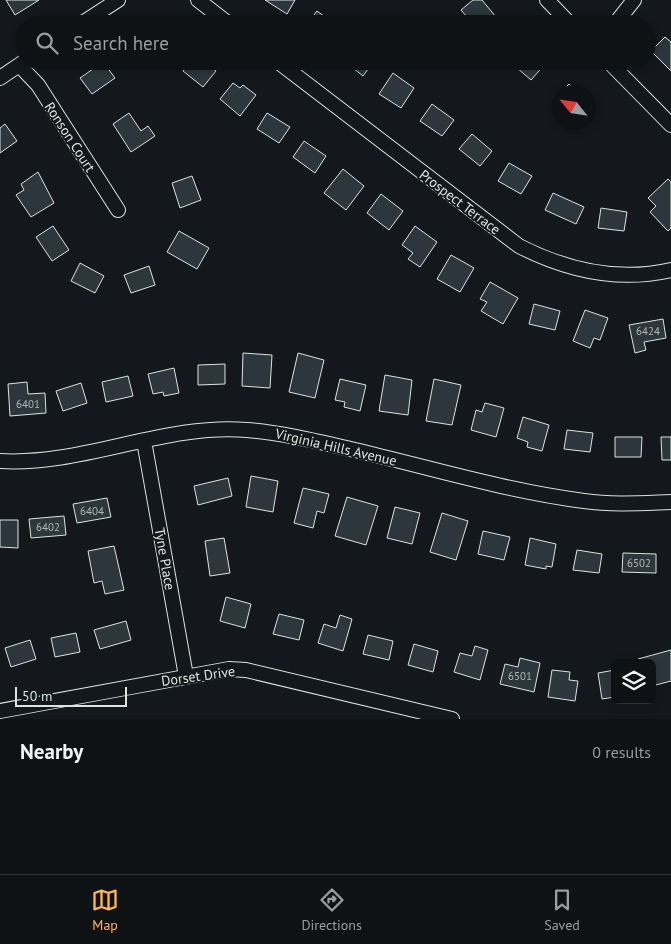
<!DOCTYPE html>
<style>
:root{--surface:#0f1215;--page:#1d2022;--text:#f1f3f6;--muted:#9b9ea0;--line:#2f3234;--accent:#ffb74d}
body{margin:0;font-family:"PT Sans",sans-serif;background:var(--page);color:var(--text)}
.controls{position:absolute;right:15px;bottom:15px;display:grid;overflow:hidden;border-radius:8px;box-shadow:0 2px 8px #0003}
.controls button{width:45px;height:45px;display:grid;place-items:center;padding:0;border:0;border-bottom:1px solid var(--line);background:var(--surface);color:var(--text);font:25px sans-serif}
.compass{position:absolute;left:551px;top:85px;width:45px;height:45px;border-radius:50%;background:var(--surface);box-shadow:0 2px 8px #0003;rotate:300deg}
.scale{position:absolute;left:15px;bottom:12px;width:112px;box-sizing:border-box;padding-left:5px;border:2px solid #d8e6dc;border-top:0;font-size:14px;line-height:18px;white-space:nowrap;color:#d8e6dc;-webkit-text-stroke:4px #14181c;paint-order:stroke}
.list{margin:0;padding:0;list-style:none}
h2{display:flex;justify-content:space-between;align-items:center;height:65px;margin:0;padding:0 20px;font-size:21px}
h2 small{font-size:16px;font-weight:400;color:var(--muted)}
.icon{flex:none;width:28px;height:28px;fill:none;stroke:currentColor;stroke-width:2;stroke-linecap:round;stroke-linejoin:round}
.map{position:relative;flex:none;width:671px;height:719px;overflow:hidden}
.search{position:absolute;background:var(--surface);box-shadow:0 2px 8px #0003;left:15px;right:15px;top:15px;height:55px;display:flex;align-items:center;gap:12px;box-sizing:border-box;padding:0 18px;border-radius:28px;color:var(--muted);font-size:19px}
.sheet{height:155px;background:var(--surface)}
nav{display:flex;justify-content:space-around;align-items:center;box-sizing:border-box;height:70px;border-top:1px solid var(--line);background:var(--surface);font-size:14px;color:var(--muted)}
nav a{display:grid;justify-items:center;gap:2px}
nav .on{color:var(--accent)}
.map>svg:first-child{display:block}
.building{fill:#2c363c;stroke:#d8e6dc}
.lines{fill:none;stroke-linecap:round;stroke-linejoin:round}
.minor-casing{stroke:#d8e6dc;stroke-width:16}
.minor{stroke:#14181c;stroke-width:14}
.labels{text-anchor:middle;stroke-width:4;stroke-linejoin:round;paint-order:stroke}
.number-label{font-size:11px;fill:#adbab4}
.street-label{font-size:14px;fill:#d8e6dc;stroke:#14181c}
</style>
<div class="map">
<svg width="671" height="719" viewBox="0 0 671 719">
<rect width="100%" height="100%" fill="#14181c"/>
<path class="building" d="M6 0H39L15 15Z
M265 0H295L287 14Z
M473 0H482L501 23 473 24 461 10Z
M317 11 335 24H307Z
M665 37 671 42V71L651 51Z
M127 61H141L133 68Z
M191 61H202L216 71 203 87 183 71Z
M344 61H374L363 76Z
M509 61H543L546 63 531 80Z
M103 62 115 78 92 94 80 78Z
M393 73 414 88 401 108 379 94Z
M233 83 240 88 243 85 256 95 240 116 220 99Z
M569 84 577 92H561Z
M558 95V106L553 101Z
M588 103 594 109 588 114Z
M432 104 454 120 442 136 420 121Z
M129 113 141 131 148 126 155 136 131 152 113 124Z
M267 113 290 127 279 143 257 129Z
M5 124 17 141 0 153V128Z
M472 134 492 151 480 166 459 149Z
M304 141 326 156 315 173 293 157Z
M509 163 532 176 521 194 498 181Z
M343 169 364 186 346 210 324 193Z
M38 172 54 203 31 217 16 195 24 190 21 184Z
M192 176 201 200 180 208 172 183Z
M668 179 671 182V228L668 231 650 212 656 206 648 198Z
M553 193 584 207 576 224 545 210Z
M381 194 403 211 389 230 367 213Z
M601 208 627 212 624 231 598 228Z
M53 226 69 250 52 261 36 237Z
M415 226 437 242 420 267 408 259 413 253 402 245Z
M179 231 209 248 197 269 167 252Z
M451 255 474 268 460 292 437 279Z
M80 263 104 276 95 293 71 281Z
M149 266 155 285 131 293 124 275Z
M490 282 518 298 503 324 481 311 487 302 480 299Z
M534 304 560 311 555 330 529 324Z
M585 310 608 318 600 340 594 338 590 348 573 341Z
M663 319 666 338 644 342 646 350 635 353 629 325Z
M243 353 272 355 270 388 242 386Z
M298 353 324 360 315 398 289 392Z
M225 364V384L198 385V365Z
M174 368 179 393 164 396 163 392 153 394 148 374Z
M385 375 412 380 408 415 379 411Z
M128 376 133 396 106 402 102 382Z
M340 379 366 385 360 411 344 407 345 402 335 400Z
M434 379 461 385 452 425 426 421Z
M27 382 28 394 45 393 46 413 10 416 8 384Z
M81 383 87 403 63 411 56 391Z
M485 403 504 408 496 437 471 430 476 410 482 412Z
M523 417 549 425 542 451 527 447 528 442 517 438Z
M567 430 593 433 590 452 564 449Z
M615 437H642L641 457H615Z
M661 437H671V460H662Z
M251 476 278 481 273 512 246 507Z
M228 478 232 496 198 505 194 486Z
M303 488 329 494 324 513 317 511 313 528 294 523Z
M347 497 378 506 366 545 335 536Z
M107 498 111 517 77 523 73 504Z
M395 507 420 513 412 544 387 538Z
M442 513 468 521 456 560 430 552Z
M64 516 66 535 31 538 29 519Z
M0 520H18V548L0 547Z
M483 531 510 537 504 560 478 554Z
M224 538 230 573 210 576 205 541Z
M530 538 556 544 552 567 546 566V569L525 565Z
M114 546 124 590 105 594 102 581 94 583 88 551Z
M577 550 602 554 599 573 573 570Z
M623 553 656 554V573L622 572Z
M226 597 251 604 245 628 220 621Z
M279 614 304 620 299 640 273 634Z
M340 615 352 619 343 651 318 643 324 624 336 628Z
M126 621 131 640 100 649 94 630Z
M76 633 80 652 55 657 51 638Z
M368 635 393 641 389 660 363 654Z
M30 640 36 659 11 667 5 648Z
M414 644 438 651 433 672 408 665Z
M475 646 488 650 480 680 454 672 460 653 472 656Z
M671 650V681L652 686V663H639L638 659Z
M520 658 540 663 534 692 500 684 505 664 518 667Z
M552 670 570 672 569 680 578 681 575 701 548 697Z
M615 670V697L602 699 598 673Z"/>
<g class="lines">
<defs>
<path id="minor" d="M198 0 229 24
M547 0 570 24
M81 24 118 0
M615 24 634 0
M277 61 519 246C566 270 619 282 671 270
M608 61 671 125
M19 65 38 85 118 210
M0 78 25 61
M144 441 186 676
M0 461C82 466 165 423 247 430 284 433 319 442 355 450 431 468 507 491 584 501 613 505 642 503 671 502
M0 711 229 669 246 670 452 719"/>
</defs>
<use href="#minor" class="minor-casing"/>
<use href="#minor" class="minor"/>
</g>
<g class="labels">
<g class="number-label">
<text x="648" y="335">6424</text>
<text x="28" y="408">6401</text>
<text x="92" y="515">6404</text>
<text x="48" y="531">6402</text>
<text x="639" y="567">6502</text>
<text x="520" y="680">6501</text>
</g>
<g class="street-label">
<text transform="translate(70 137) rotate(57)" y="5">Ronson Court</text>
<text transform="translate(460 202) rotate(37)" y="5">Prospect Terrace</text>
<text transform="translate(336 447) rotate(13)" y="5">Virginia Hills Avenue</text>
<text transform="translate(165 559) rotate(80)" y="5">Tyne Place</text>
<text transform="translate(198 676) rotate(-8)" y="5">Dorset Drive</text>
</g>
</g>
</svg>
<div class="controls">
<button><svg class="icon" aria-label="layers" viewBox="0 0 24 24"><path d="M12 4l9 5-9 5-9-5zM3 14l9 5 9-5"/></svg></button>
</div>
<svg class="compass" viewBox="-18 -18 36 36"><path d="M0-13l5 13h-10z" fill="#e53935"/><path d="M0 13l5-13h-10z" fill="#9b9ea0"/></svg>
<div class="scale">50 m</div>
<div class="search"><svg class="icon" aria-label="search" viewBox="0 0 24 24"><circle cx="10" cy="10" r="6"/><path d="M15 15l6 6"/></svg>Search here</div>
</div>
<section class="sheet">
<h2>Nearby<small>0 results</small></h2>
<ul class="list">
</ul>
</section>
<nav>
<a class="on"><svg class="icon" aria-label="map" viewBox="0 0 24 24"><path d="M3 6l6-2 6 2 6-2v14l-6 2-6-2-6 2zM9 4v14M15 6v14"/></svg>Map</a>
<a><svg class="icon" aria-label="directions" viewBox="0 0 24 24"><path d="M12 3l9 9-9 9-9-9zM9 14v-3h6M13 9l2 2-2 2"/></svg>Directions</a>
<a><svg class="icon" aria-label="saved" viewBox="0 0 24 24"><path d="M7 4h10v16l-5-4-5 4z"/></svg>Saved</a>
</nav>
